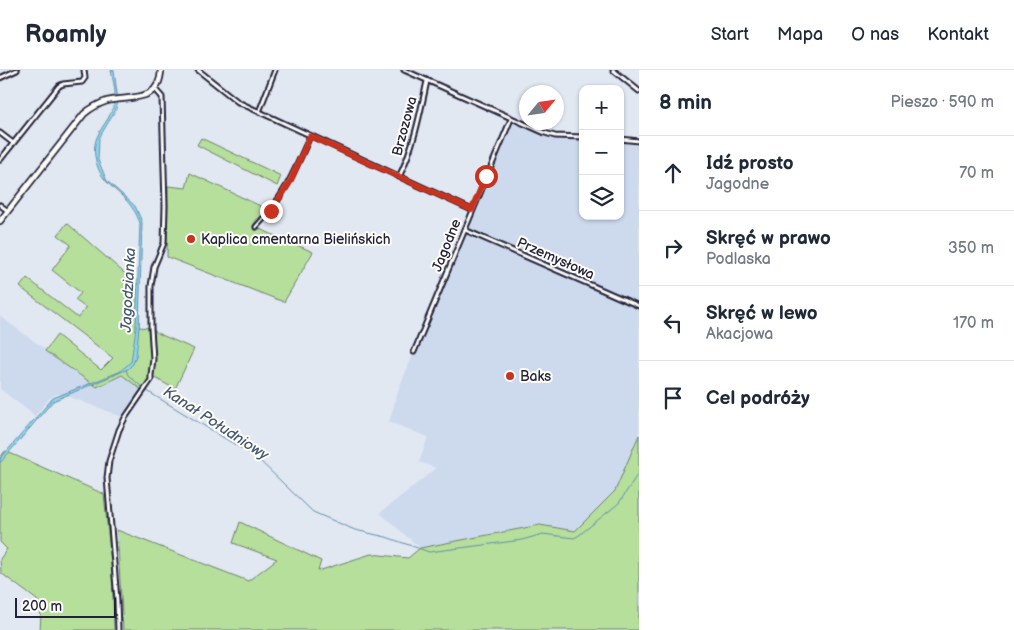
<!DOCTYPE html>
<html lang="pl">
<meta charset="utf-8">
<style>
:root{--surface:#fff;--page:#f2f2f3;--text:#1f2937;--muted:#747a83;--line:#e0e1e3}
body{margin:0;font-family:"Balsamiq Sans",sans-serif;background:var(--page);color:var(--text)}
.controls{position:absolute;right:15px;top:15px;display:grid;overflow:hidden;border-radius:10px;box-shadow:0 1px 4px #0004}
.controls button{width:45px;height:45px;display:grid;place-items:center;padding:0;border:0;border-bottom:1px solid var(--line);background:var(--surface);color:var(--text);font:25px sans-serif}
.compass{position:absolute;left:519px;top:15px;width:45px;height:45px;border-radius:50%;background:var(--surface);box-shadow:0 1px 4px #0004;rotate:61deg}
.scale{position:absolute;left:15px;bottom:12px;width:101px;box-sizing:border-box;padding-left:5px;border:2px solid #22223b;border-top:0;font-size:14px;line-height:18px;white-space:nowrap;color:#22223b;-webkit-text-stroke:4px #fdfcf7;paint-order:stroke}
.stop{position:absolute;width:15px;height:15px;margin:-11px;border:4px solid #c8321e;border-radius:50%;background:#fff}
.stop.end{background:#c8321e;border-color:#fff;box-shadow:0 1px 5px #0008}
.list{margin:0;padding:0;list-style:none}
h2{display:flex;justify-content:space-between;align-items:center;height:65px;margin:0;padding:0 20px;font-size:21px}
h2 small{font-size:16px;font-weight:400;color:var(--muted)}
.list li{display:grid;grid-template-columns:32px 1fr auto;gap:15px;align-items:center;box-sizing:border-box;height:75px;padding:0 20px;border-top:1px solid var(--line)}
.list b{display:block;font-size:19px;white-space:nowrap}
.list p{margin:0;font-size:16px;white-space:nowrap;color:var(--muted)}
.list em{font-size:16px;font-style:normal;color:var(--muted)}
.icon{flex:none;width:28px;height:28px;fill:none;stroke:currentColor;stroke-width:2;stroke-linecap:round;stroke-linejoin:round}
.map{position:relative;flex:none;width:639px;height:560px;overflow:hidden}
header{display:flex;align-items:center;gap:30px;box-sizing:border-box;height:70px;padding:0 25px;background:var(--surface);border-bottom:1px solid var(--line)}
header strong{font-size:24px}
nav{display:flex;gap:28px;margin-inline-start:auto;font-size:18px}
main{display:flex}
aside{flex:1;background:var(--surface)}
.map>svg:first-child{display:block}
.built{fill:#cddaee}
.green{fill:#b6df9b;stroke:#6c806b}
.water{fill:#8fd6f0;stroke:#638ea8}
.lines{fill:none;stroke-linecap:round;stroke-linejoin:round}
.stream{stroke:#638ea8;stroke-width:1}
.minor-casing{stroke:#22223b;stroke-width:7}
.major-casing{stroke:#22223b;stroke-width:8}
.minor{stroke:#fdfcf7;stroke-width:3}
.major{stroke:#fdfcf7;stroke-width:4.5}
.route{stroke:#c8321e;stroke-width:6}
.poi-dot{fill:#c8321e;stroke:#fdfcf7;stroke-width:2}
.labels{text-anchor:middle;stroke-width:4;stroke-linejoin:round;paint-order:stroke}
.street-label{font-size:14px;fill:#22223b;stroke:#fdfcf7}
.poi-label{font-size:14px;fill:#22223b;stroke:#fdfcf7;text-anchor:start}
.water-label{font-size:15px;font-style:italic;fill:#435871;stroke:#fdfcf7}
</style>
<header>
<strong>Roamly</strong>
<nav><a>Start</a><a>Mapa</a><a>O nas</a><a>Kontakt</a></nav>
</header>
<main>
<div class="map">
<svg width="639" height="560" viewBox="0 0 639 560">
<rect width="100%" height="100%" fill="#e1e8f2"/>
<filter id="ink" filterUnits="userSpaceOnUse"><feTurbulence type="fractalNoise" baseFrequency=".02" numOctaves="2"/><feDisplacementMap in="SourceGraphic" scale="10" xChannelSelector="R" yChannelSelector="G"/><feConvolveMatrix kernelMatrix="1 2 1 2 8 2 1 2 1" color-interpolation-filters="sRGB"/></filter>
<g filter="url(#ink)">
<path class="built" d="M511 49 545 63 583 67V146H620V69L639 71V365L616 421 575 461 540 455 420 478 380 443 436 398 419 392 428 367 389 352 399 318Z
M0 246 96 317 122 305 143 321 125 348 62 324H56L49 329 35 346 0 319Z"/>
<path class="green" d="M201 68 281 106 277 116 197 75Z
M190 103 269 140 256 150 253 156 313 182 284 232 167 187 168 116 186 118Z
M67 153 139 216V257L151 258 157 263 194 279 175 319 155 308 143 321 122 305 97 317 45 281 57 265 101 300 113 288 20 217 27 208 78 248 86 238 75 230 81 223 52 200 71 175 58 165Z
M639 365V560H123L117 460 248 511 277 489 233 473 240 452 321 491 318 501 371 484 408 488 420 478 540 455 575 461 615 421Z
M5 381 104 424 112 502 114 560H40L41 545 37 530 1 503 0 489 7 479 0 472V388Z"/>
<path class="water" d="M111 0H114L118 31 116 39 99 68 98 90 107 111 135 136 142 152 139 257 136 286 133 294 128 299 53 331 0 393V389L53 328 119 302 131 292 136 258 140 153C138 148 136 143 133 139 122 121 101 115 96 91 89 63 109 56 114 34 117 23 113 11 111 0Z"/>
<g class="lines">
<path class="stream" d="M126 300 128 305 142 317
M147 321 257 388 313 442 355 460 386 467 429 482 522 470 543 464 574 468 578 466 619 433 639 402"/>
<defs>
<path id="minor" d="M198 0 238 32 472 140
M404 0 545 63 555 66 583 67
M613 0 639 21
M0 8 17 0
M259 42 275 0
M0 63 13 73
M620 69 639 71
M0 90 59 16 63 14 82 12 85 8 84 0
M399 107C414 76 420 44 427 11
M0 135 8 141
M256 157C284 127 294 103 310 66
M465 160 639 236
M414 282 511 49
M118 560 117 530 107 408 109 391 119 360 125 348 151 310V305L153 289 151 258V216L154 197 164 173 165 136 162 27 155 19"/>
<path id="major" d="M0 151 84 44C91 38 98 34 107 31 130 26 160 33 161 0"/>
</defs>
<use href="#minor" class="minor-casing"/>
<use href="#major" class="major-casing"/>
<use href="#minor" class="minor"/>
<use href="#major" class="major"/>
</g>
</g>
<g class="lines" filter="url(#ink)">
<path class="route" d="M271 141 290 112 310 66 472 140 486 106"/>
</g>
<g class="poi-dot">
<circle cx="191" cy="169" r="5"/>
<circle cx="510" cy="306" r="5"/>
</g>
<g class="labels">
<g class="street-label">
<text transform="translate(404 56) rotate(-75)" y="5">Brzozowa</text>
<text transform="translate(446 175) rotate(-68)" y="5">Jagodne</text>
<text transform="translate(556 188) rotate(24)" y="5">Przemysłowa</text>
</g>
<g class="poi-label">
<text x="201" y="174">Kaplica cmentarna Bielińskich</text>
<text x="520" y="311">Baks</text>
</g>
<g class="water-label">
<text transform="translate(128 220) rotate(-87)" y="5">Jagodzianka</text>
<text transform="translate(216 353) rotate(33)" y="5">Kanał Południowy</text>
</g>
</g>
</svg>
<div class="controls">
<button>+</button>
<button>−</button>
<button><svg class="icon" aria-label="layers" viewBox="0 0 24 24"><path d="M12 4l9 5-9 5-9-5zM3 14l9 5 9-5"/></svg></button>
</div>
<svg class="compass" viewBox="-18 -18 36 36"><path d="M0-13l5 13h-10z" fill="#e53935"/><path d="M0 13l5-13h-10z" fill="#747a83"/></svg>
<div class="scale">200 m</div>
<div class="stop" style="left:486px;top:106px"></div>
<div class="stop end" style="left:271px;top:141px"></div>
</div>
<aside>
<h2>8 min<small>Pieszo · 590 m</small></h2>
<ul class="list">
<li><svg class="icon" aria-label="ahead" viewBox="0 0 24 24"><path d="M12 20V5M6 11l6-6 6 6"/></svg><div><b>Idź prosto</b><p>Jagodne</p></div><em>70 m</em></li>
<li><svg class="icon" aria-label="right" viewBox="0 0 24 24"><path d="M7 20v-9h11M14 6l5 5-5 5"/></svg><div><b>Skręć w prawo</b><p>Podlaska</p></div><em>350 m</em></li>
<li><svg class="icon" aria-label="left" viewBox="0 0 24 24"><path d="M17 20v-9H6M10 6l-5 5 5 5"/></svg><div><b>Skręć w lewo</b><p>Akacjowa</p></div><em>170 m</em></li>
<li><svg class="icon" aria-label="arrive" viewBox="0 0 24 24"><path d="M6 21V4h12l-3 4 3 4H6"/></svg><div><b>Cel podróży</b></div></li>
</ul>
</aside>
</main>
